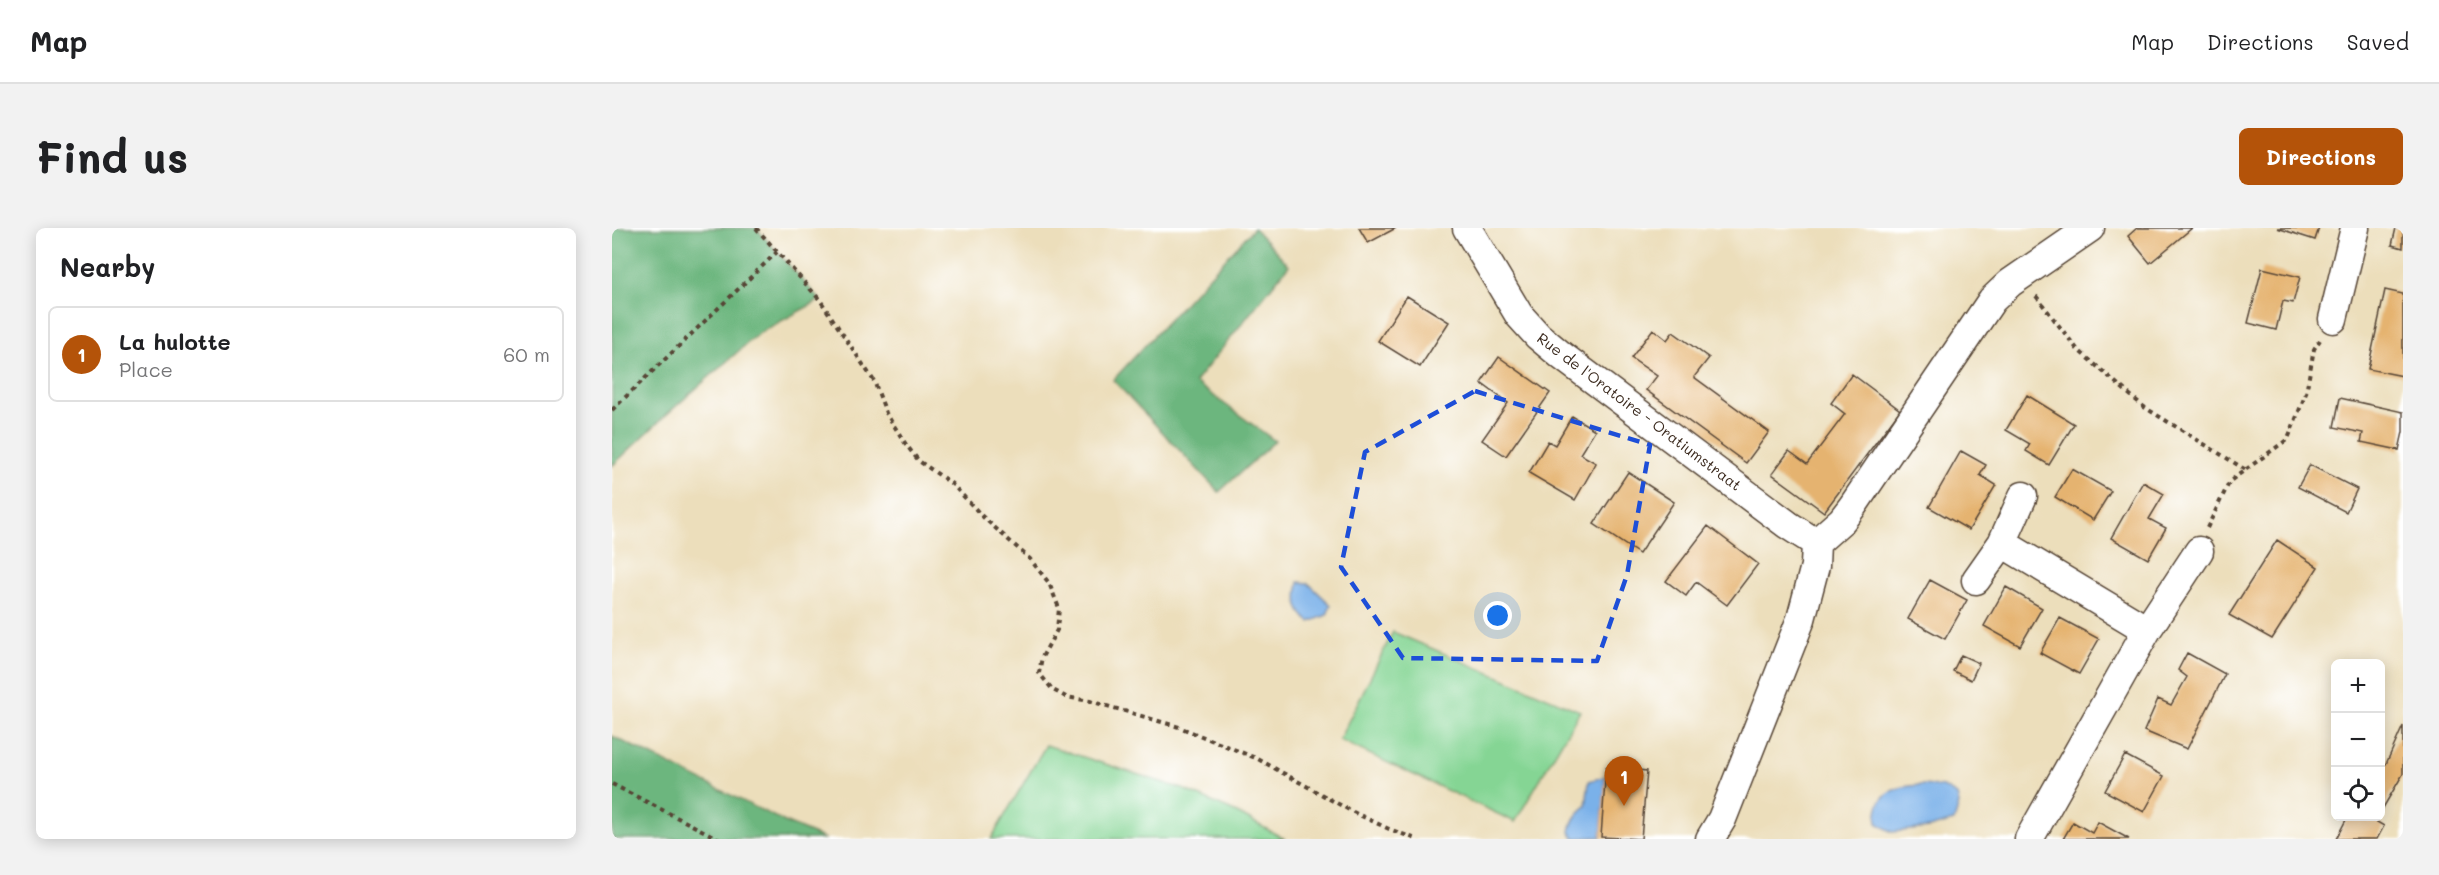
<!DOCTYPE html>
<meta charset="utf-8">
<style>
:root{--surface:#fff;--page:#f2f2f2;--text:#202124;--muted:#757577;--line:#e0e0e0;--accent:#b45309}
body{margin:0;font-family:Mali,sans-serif;background:var(--page);color:var(--text)}
.controls{position:absolute;right:18px;bottom:18px;display:grid;overflow:hidden;border-radius:9px;box-shadow:0 3px 15px #0003}
.controls button{width:54px;height:54px;display:grid;place-items:center;padding:0;border:0;border-bottom:2px solid var(--line);background:var(--surface);color:var(--text);font:30px sans-serif}
.you{position:absolute;left:886px;top:388px;width:21px;height:21px;margin:-15px;border:4px solid #fff;border-radius:50%;background:#1a73e8;box-shadow:0 0 0 9px #1a73e833}
.badge{display:grid;place-items:center;width:39px;height:39px;border-radius:50%;background:var(--accent);color:#fff;font-size:20px;font-weight:700}
.pin{position:absolute;translate:-50% -50px;filter:drop-shadow(0 2px 3px #0008)}
.pin::after{content:'';position:absolute;top:32px;width:21px;height:18px;background:inherit;clip-path:polygon(0 0,100% 0,50% 100%)}
.list{margin:0;padding:0;list-style:none}
h2{display:flex;justify-content:space-between;align-items:center;height:78px;margin:0;padding:0 24px;font-size:26px}
h2 small{font-size:20px;font-weight:400;color:var(--muted)}
.list li{display:grid;grid-template-columns:39px 1fr auto;gap:18px;align-items:center;box-sizing:border-box;height:96px;margin:0 12px 12px;padding:0 12px;border:2px solid var(--line);border-radius:9px}
.list b{display:block;font-size:22px;white-space:nowrap}
.list p{margin:0;font-size:20px;white-space:nowrap;color:var(--muted)}
.list em{font-size:20px;font-style:normal;color:var(--muted)}
.icon{flex:none;width:33px;height:33px;fill:none;stroke:currentColor;stroke-width:2;stroke-linecap:round;stroke-linejoin:round}
.map{position:relative;flex:none;width:1791px;height:611px;overflow:hidden;border-radius:9px}
header{display:flex;align-items:center;gap:36px;box-sizing:border-box;height:84px;padding:0 30px;background:var(--surface);border-bottom:2px solid var(--line)}
header strong{font-size:28px}
nav{display:flex;gap:33px;margin-inline-start:auto;font-size:21px}
.intro{display:flex;align-items:center;justify-content:space-between;box-sizing:border-box;height:144px;padding:0 36px}
h1{margin:0;font-size:42px}
.button{padding:15px 27px;border-radius:9px;background:var(--accent);color:#fff;font-size:21px;font-weight:700}
main{display:flex;gap:36px;padding:0 36px}
aside{flex:1;background:var(--surface);border-radius:9px;box-shadow:0 3px 15px #0003}
.map>svg:first-child{display:block}
.green{fill:#85d594;stroke:#608059;stroke-width:1.5}
.forest{fill:#6cb67e;stroke:#54704e;stroke-width:1.5}
.water{fill:#7ab1e9;stroke:#5a6e84;stroke-width:1.5}
.building{fill:#e5b36f}
.lines{fill:none;stroke-linecap:round;stroke-linejoin:round}
.minor-casing{stroke:#564536;stroke-width:31}
.path{stroke:#564536;stroke-width:4;stroke-dasharray:4.5 4.5;stroke-linecap:butt}
.minor{stroke:#fff;stroke-width:28}
.marked{fill:none;stroke:#1d4ed8;stroke-width:4.5;stroke-dasharray:12 8;stroke-linejoin:round}
.labels{text-anchor:middle;stroke-width:4.5;stroke-linejoin:round;paint-order:stroke}
.street-label{font-size:15px;fill:#3b2a1e;stroke:#fff}
</style>
<header>
<strong>Map</strong>
<nav><a>Map</a><a>Directions</a><a>Saved</a></nav>
</header>
<div class="intro"><h1>Find us</h1><a class="button">Directions</a></div>
<main>
<aside>
<h2>Nearby<small></small></h2>
<ul class="list">
<li><span class="badge">1</span><div><b>La hulotte</b><p>Place</p></div><em>60 m</em></li>
</ul>
</aside>
<div class="map">
<svg width="1791" height="611" viewBox="0 0 1791 611">
<rect width="100%" height="100%" fill="#fff"/>
<filter id="ink" filterUnits="userSpaceOnUse"><feTurbulence type="fractalNoise" baseFrequency=".0167" numOctaves="2"/><feDisplacementMap in="SourceGraphic" scale="12" xChannelSelector="R" yChannelSelector="G"/><feConvolveMatrix kernelMatrix="1 2 1 2 8 2 1 2 1" color-interpolation-filters="sRGB"/></filter>
<filter id="wash" filterUnits="userSpaceOnUse"><feTurbulence type="fractalNoise" baseFrequency=".008" numOctaves="4" result="noise"/><feDisplacementMap in="SourceGraphic" scale="24" xChannelSelector="R" yChannelSelector="G"/><feGaussianBlur stdDeviation="1.35" result="paint"/><feColorMatrix in="noise" values="0 0 0 0 0 0 0 0 0 0 0 0 0 0 0 0 0 1.4 0 .05"/><feComposite in="paint" operator="in"/></filter>
<g filter="url(#wash)">
<rect width="100%" height="100%" fill="#ecdebb"/>
<path class="green" d="M781 404 968 483 903 594 727 512Z
M434 517 571 561 625 585 673 611H379Z"/>
<path class="forest" d="M0 0H144L208 72 147 105 53 188 0 238Z
M642 0 677 37 583 154 663 213 607 264 501 152Z
M0 508 177 596 213 611H0Z"/>
<path class="water" d="M687 354 696 355 719 377 715 387 698 394C683 383 684 371 687 354Z
M994 548 989 609 962 610 958 604C960 592 964 586 974 578L977 553Z
M1311 557 1331 559 1345 567 1347 576 1342 593 1317 600 1280 604 1265 595C1262 563 1285 558 1311 557Z"/>
<g id="blocks">
<path class="building" d="M747 0H784L756 15Z
M1525 0H1580L1538 35 1516 8Z
M1665 0H1707L1703 12Z
M1784 0H1791V20L1780 17Z
M1650 40 1688 49 1681 75 1671 73 1664 102 1636 95Z
M1773 62 1791 66V148L1756 141Z
M795 68 837 94 808 139 766 113Z
M1041 101 1055 112 1061 104 1097 130 1082 149 1157 204 1134 235 1034 162 1045 148 1019 130Z
M887 129 938 165 894 228 870 212 896 175 869 155Z
M1240 146 1288 182 1212 284 1160 246 1177 223 1195 236 1233 186 1219 175Z
M1415 167 1462 196 1437 237 1414 223 1418 216 1394 202Z
M1728 170 1791 184V204L1787 222 1749 214 1751 205 1722 199Z
M960 188 983 202 968 226 984 235 963 272 917 245 936 213 943 217Z
M1349 223 1374 237 1368 247 1384 257 1357 302 1317 279Z
M1698 237 1745 261 1734 284 1686 259Z
M1460 241 1499 263 1481 292 1443 269Z
M1016 244 1062 274 1027 326 982 296Z
M1531 254 1552 266 1537 291 1554 300 1536 331 1499 310Z
M1096 298 1146 336 1115 377 1084 354 1074 368 1054 353Z
M1665 312 1706 339 1660 411 1617 387Z
M1318 352 1355 372 1333 411 1296 391Z
M1394 359 1430 380 1408 418 1372 398Z
M1448 390 1487 411 1467 446 1428 425Z
M1575 425 1613 446 1575 521 1532 503 1546 471 1559 477 1575 449 1566 442Z
M1349 427 1367 435 1359 452 1341 443Z
M1791 498V546L1768 585V532L1774 536Z
M1513 527 1552 548 1532 584 1493 563Z
M994 539 1035 543 1029 611 989 609Z
M1736 588H1755L1772 598 1765 611H1724Z
M1461 594 1480 605 1486 594 1517 611H1451Z"/>
</g>
</g>
<g filter="url(#ink)">
<use href="#blocks" fill-opacity="0" stroke="#564536" stroke-width="1.5"/>
<g class="lines">
<defs>
<path id="minor" d="M855 0 907 87 926 108 950 128 1176 297 1204 315
M1721 91 1743 0
M1390 315 1535 402
M1364 352 1390 315 1411 268
M1098 611 1110 591 1189 391 1203 338 1204 315 1230 292 1240 279 1380 72 1398 55 1478 0
M1417 611 1535 402 1587 323"/>
</defs>
<use href="#minor" class="minor-casing"/>
<path class="path" d="M144 0 208 72 262 153 274 185 295 218 307 233 340 256 371 289 418 331 437 355 447 380 445 402 430 429 427 445 441 462 454 469 478 473 567 499 646 531 739 583 777 601 804 611
M1424 68 1465 121 1532 179 1634 242
M0 182 165 24
M1595 300 1618 253 1676 211 1694 165 1702 121 1708 112
M0 556 107 611"/>
<use href="#minor" class="minor"/>
</g>
</g>
<path class="marked" d="M863 163 1038 217 1015 347 985 433 791 430 729 339 753 224Z"/>
<g class="labels">
<g class="street-label">
<text transform="translate(1027 184) rotate(37)" y="5">Rue de l'Oratoire - Oratiumstraat</text>
</g>
</g>
</svg>
<div class="controls">
<button>+</button>
<button>−</button>
<button><svg class="icon" aria-label="locate" viewBox="0 0 24 24"><circle cx="12" cy="12" r="6"/><path d="M12 2v4M12 18v4M2 12h4M18 12h4"/></svg></button>
</div>
<div class="you"></div>
<div class="pin badge" style="left:1012px;top:578px">1</div>
</div>
</main>
